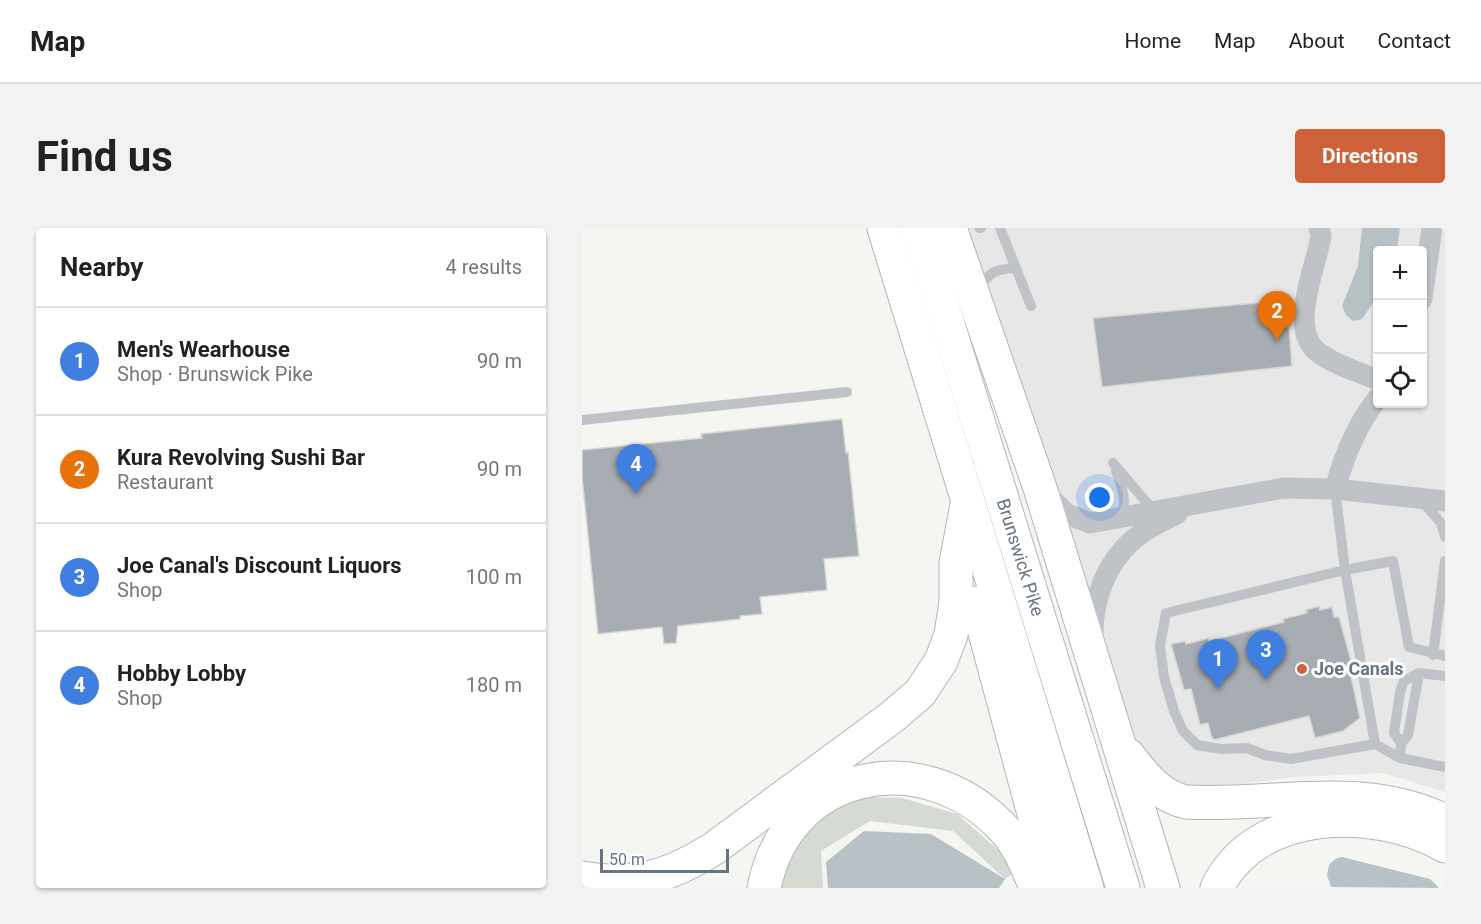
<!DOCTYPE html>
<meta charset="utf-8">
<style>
:root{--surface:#fff;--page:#f2f2f2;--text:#222;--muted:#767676;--line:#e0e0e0;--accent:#ce613a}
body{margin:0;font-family:Roboto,sans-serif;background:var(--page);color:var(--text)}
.controls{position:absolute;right:18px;top:18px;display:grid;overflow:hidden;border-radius:6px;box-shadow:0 2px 4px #0004}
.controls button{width:54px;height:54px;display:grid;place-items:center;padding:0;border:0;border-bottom:2px solid var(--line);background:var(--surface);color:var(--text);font:30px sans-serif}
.scale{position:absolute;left:18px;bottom:15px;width:129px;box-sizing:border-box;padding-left:6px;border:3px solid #687480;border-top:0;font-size:16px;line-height:21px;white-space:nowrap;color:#687480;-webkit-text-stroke:4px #fff;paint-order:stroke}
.you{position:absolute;left:518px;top:270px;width:21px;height:21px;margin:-15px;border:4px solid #fff;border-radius:50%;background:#1a73e8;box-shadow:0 0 0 9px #1a73e833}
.badge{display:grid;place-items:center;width:39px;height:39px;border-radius:50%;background:var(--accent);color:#fff;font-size:20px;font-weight:700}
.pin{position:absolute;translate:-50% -50px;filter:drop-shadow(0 2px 3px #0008)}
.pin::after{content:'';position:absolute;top:32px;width:21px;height:18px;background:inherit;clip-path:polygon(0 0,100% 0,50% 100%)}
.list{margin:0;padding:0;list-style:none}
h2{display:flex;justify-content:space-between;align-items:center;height:78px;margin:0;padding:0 24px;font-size:26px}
h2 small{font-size:20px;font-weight:400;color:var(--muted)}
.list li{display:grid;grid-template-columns:39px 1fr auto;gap:18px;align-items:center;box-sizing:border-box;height:108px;padding:0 24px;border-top:2px solid var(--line)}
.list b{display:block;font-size:22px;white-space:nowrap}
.list p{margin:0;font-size:20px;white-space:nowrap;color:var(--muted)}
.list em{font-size:20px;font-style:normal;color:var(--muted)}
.icon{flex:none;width:33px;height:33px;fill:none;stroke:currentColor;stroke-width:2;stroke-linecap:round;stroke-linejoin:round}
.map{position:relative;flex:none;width:863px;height:660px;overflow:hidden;border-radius:6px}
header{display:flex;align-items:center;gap:36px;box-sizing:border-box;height:84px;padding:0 30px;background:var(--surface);border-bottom:2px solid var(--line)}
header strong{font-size:28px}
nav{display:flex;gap:33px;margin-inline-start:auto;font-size:21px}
.intro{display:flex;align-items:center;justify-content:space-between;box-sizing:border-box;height:144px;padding:0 36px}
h1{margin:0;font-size:42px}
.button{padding:15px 27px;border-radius:6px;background:var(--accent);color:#fff;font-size:21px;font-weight:700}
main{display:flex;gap:36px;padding:0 36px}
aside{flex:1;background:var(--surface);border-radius:6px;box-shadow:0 2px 4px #0004}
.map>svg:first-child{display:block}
.built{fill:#e6e7e6;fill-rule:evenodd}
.green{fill:#d5dad2}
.water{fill:#b8c1c5}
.building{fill:#a7adb2;stroke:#d7d7d5;stroke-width:1.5}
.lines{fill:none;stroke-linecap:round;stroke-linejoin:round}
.highway-casing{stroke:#b2b5b8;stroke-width:35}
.lane{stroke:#bfc2c6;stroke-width:10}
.street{stroke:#bfc2c6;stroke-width:21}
.highway{stroke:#fff;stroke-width:33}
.poi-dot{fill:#ce613a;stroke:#fff;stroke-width:2}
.labels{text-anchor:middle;stroke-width:6;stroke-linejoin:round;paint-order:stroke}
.street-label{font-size:18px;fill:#687480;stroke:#fff}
.poi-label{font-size:18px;font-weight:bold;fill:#687480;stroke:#fff;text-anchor:start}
</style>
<header>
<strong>Map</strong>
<nav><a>Home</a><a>Map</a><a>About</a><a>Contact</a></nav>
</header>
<div class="intro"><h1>Find us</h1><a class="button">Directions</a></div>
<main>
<aside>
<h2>Nearby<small>4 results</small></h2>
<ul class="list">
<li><span class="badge" style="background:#3f7fe0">1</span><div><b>Men's Wearhouse</b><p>Shop · Brunswick Pike</p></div><em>90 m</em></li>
<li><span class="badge" style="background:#e8710a">2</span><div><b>Kura Revolving Sushi Bar</b><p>Restaurant</p></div><em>90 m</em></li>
<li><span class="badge" style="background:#3f7fe0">3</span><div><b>Joe Canal's Discount Liquors</b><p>Shop</p></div><em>100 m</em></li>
<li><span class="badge" style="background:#3f7fe0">4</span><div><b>Hobby Lobby</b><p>Shop</p></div><em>180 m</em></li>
</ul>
</aside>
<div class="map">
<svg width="863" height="660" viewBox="0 0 863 660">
<rect width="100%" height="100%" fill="#f5f5f2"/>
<path class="built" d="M377 0H863V564L802 545 711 549 623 561 580 554 552 510ZM796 22H840V176H796Z"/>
<path class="green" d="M282 569 320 570 375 586 422 627 431 646 423 651 371 603 288 593 239 623 241 660H200L203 625 247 577Z"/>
<path class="water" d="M780 0H818L815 22H796L795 69 780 91 771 93 764 87 760 78 776 38Z
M282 603 349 606 423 651 417 660H246L244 634Z
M760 629 848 651 857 660 749 659 745 647 747 637 753 631Z"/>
<path class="building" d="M705 72 710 138 520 159 511 90Z
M260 191 264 225 266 224 277 328 242 331 245 362 178 369 180 386 158 388V391L96 398 94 415 82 416 80 399 16 406 0 248V222L120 210 119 206Z
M737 378 738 382 750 379 752 389H757L772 443 768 444 778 490 761 503 733 510 727 488 632 512 629 508 626 495 618 497 609 461 602 462 589 416 603 413 604 416 627 410V413L702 394 701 391 725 385 724 382Z"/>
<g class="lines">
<defs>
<g id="highway">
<path d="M302 0 505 660"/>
<path id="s1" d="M336 0 541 660"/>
<path d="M368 0 458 260 581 660"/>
<path d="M395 375 472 660"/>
<path d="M546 527C562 548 577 568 604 574 691 579 781 552 863 593"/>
<path d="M0 650C53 659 86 649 131 621L310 489 338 465 359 433 369 407 374 373V335L385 277"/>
<path d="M182 660C205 542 338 516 418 597 436 614 445 638 454 660"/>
<path d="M635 660C674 579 794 578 863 618"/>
</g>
</defs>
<use href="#highway" class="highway-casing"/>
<path class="lane" d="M397 0H399
M418 0 449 78
M397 62C406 44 414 41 433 40
M0 192 265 164
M531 235 572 283
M534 243C540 259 545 272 540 289
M753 261 763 342 584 385 578 417 582 449 592 483 601 503 615 517 639 521 665 520 683 527 709 531 793 516 818 530 863 539
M840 273 859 295 863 309
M851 427 863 333
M819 515 812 505 818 464 822 453 837 445
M793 516 763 342 811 333 827 419 863 428
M818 530 819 515 826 507 837 445 863 448"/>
<path class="street" d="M737 0 739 8C734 40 705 102 737 125 753 137 777 144 796 152
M840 71 850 0
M753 261C762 228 774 197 796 170
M462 264 485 286 508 295 702 260 753 261 863 273
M511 410C510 374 523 336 551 312 563 301 580 293 595 286"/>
<use href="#highway" class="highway"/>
</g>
<circle class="poi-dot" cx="720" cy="441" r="6"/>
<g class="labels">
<g class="street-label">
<text dy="6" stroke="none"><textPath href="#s1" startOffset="345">Brunswick Pike</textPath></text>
</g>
<g class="poi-label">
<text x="732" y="447">Joe Canals</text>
</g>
</g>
</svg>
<div class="controls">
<button>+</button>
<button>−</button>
<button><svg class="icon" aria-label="locate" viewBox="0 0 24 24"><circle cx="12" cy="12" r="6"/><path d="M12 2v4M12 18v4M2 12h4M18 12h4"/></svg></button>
</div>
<div class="scale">50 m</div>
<div class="you"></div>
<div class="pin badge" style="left:636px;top:461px;background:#3f7fe0">1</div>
<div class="pin badge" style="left:695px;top:113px;background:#e8710a">2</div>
<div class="pin badge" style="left:684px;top:452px;background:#3f7fe0">3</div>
<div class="pin badge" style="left:54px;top:266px;background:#3f7fe0">4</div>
</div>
</main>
